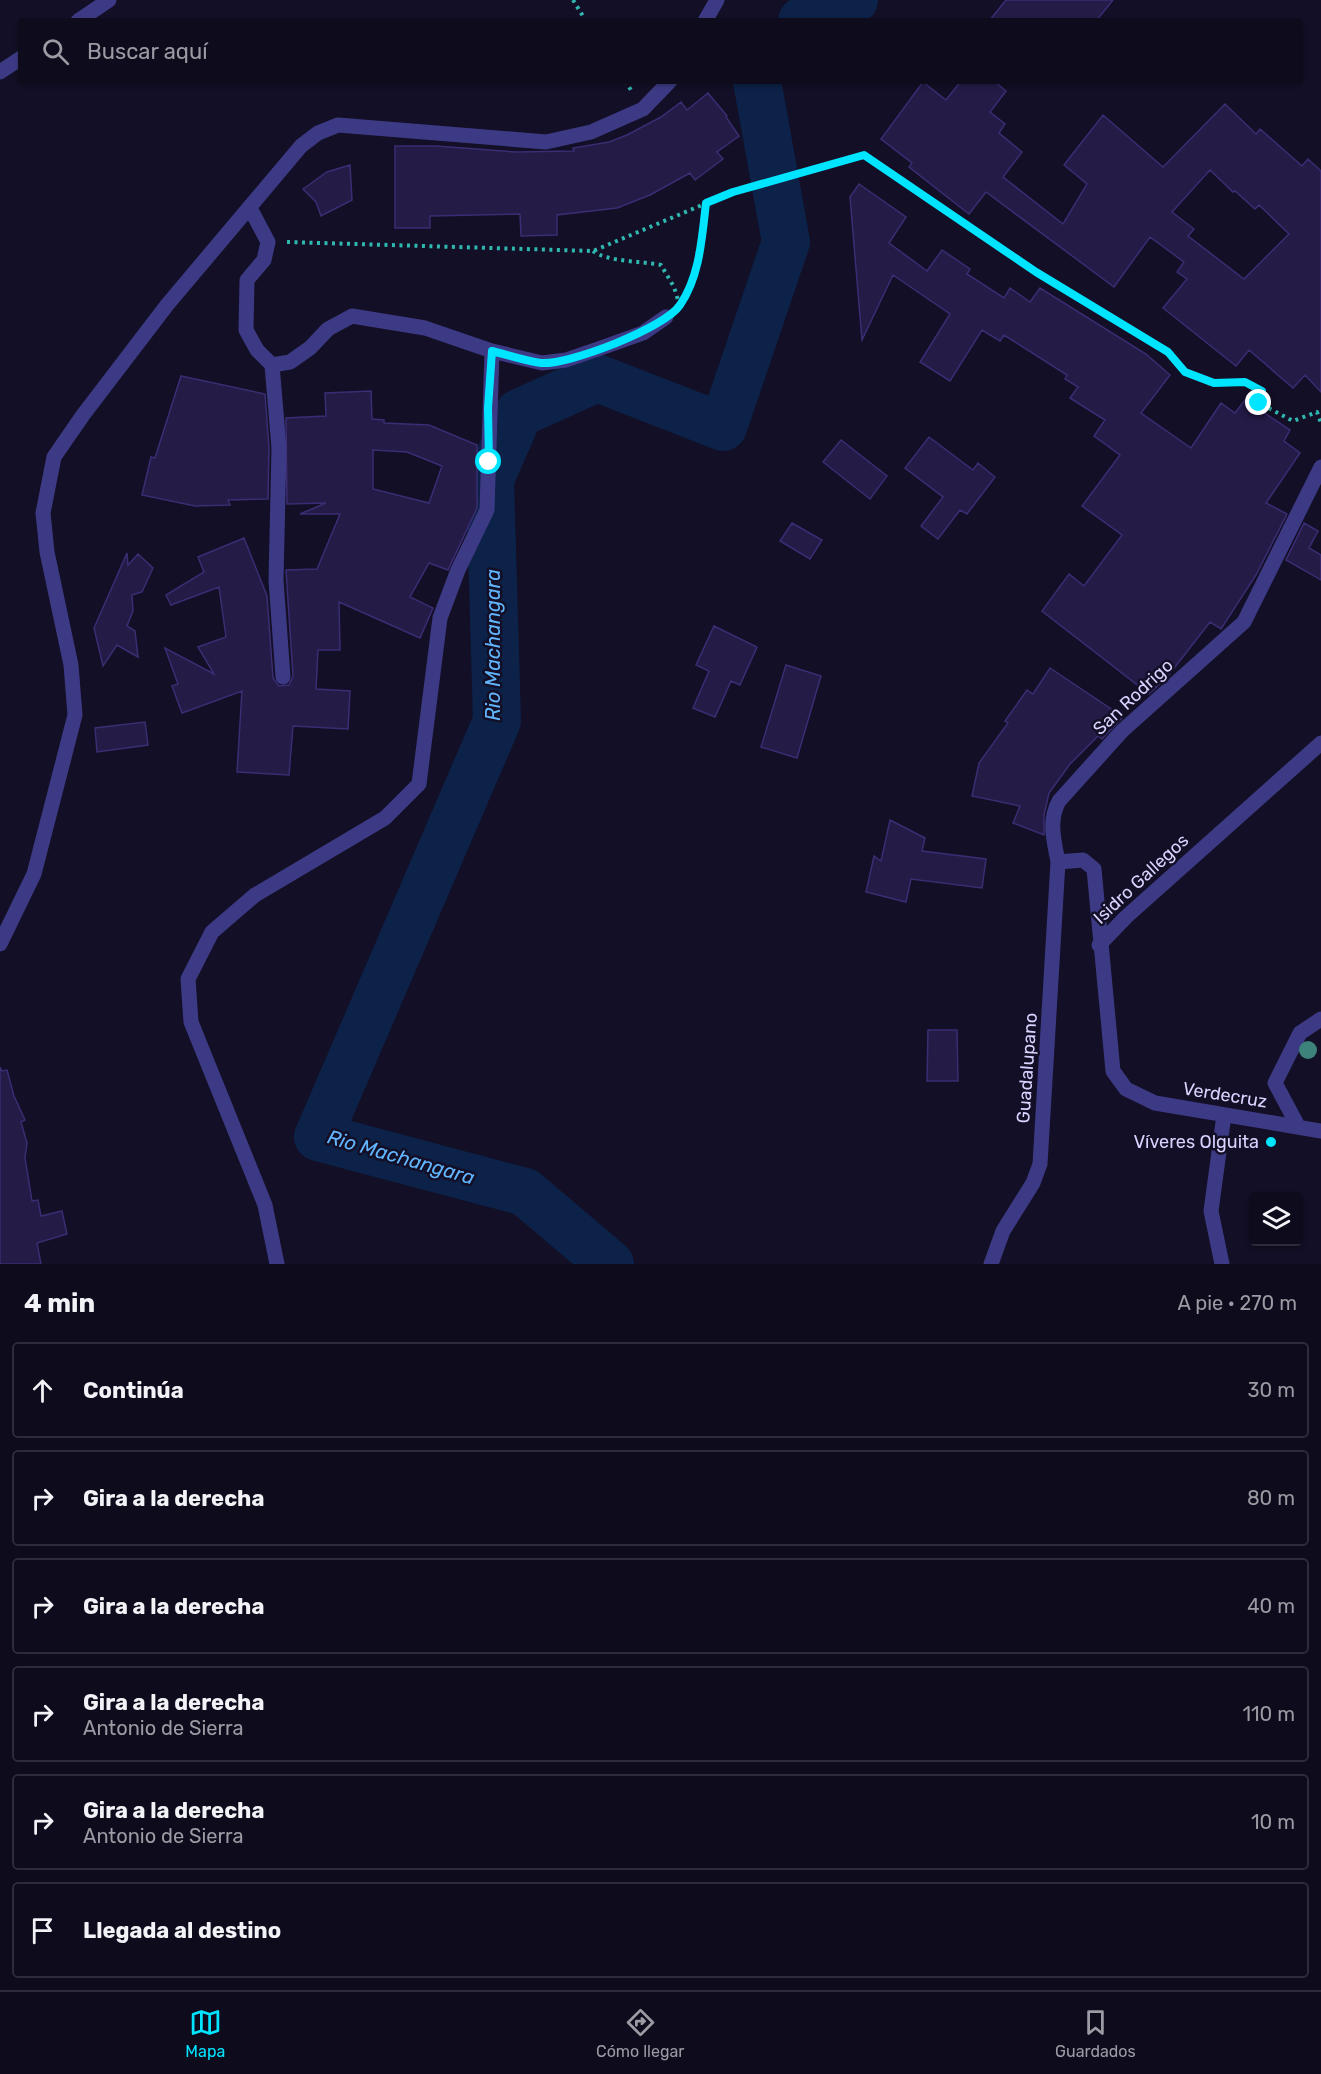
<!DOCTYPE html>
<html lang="es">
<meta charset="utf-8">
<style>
:root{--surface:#0e0b1c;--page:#171425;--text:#f1f3f6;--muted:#9b9ba3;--line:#2e2b3b;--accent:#00e5ff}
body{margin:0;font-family:Rubik,sans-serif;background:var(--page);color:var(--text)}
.controls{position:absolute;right:18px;bottom:18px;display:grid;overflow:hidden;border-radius:6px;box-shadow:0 2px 4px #0004}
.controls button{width:54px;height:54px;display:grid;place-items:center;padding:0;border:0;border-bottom:2px solid var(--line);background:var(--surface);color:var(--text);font:30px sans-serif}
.stop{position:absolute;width:18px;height:18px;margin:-14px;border:4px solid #00e5ff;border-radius:50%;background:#fff}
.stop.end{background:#00e5ff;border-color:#fff;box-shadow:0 2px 6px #0008}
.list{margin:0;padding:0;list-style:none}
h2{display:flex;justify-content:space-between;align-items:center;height:78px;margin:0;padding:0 24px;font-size:26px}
h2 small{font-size:20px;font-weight:400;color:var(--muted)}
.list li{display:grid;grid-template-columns:39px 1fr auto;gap:18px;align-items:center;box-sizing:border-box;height:96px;margin:0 12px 12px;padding:0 12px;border:2px solid var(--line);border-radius:6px}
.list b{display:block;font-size:22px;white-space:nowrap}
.list p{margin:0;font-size:20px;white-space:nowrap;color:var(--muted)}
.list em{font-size:20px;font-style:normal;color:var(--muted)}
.icon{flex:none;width:33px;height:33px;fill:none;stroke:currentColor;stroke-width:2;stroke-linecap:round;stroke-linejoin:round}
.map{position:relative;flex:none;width:1321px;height:1264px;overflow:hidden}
.search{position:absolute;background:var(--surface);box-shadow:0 2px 4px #0004;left:18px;right:18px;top:18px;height:66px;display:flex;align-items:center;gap:15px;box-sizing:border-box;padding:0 21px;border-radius:6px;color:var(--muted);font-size:22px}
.sheet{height:726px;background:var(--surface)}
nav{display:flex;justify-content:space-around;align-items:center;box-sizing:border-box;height:84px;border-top:2px solid var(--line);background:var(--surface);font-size:16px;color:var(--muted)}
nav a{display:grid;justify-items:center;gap:3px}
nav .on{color:var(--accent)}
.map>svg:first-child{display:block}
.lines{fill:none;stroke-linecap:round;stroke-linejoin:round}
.river{stroke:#0c2248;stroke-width:48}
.building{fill:#241b47;stroke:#3b2d73;stroke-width:1.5;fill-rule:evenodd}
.path{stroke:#2fb8b0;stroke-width:4;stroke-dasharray:3 4.5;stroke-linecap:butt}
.minor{stroke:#3d3a85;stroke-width:15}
.tree{fill:#3d827b}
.route{stroke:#00e5ff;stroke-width:8}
.poi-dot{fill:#00e5ff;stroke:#130f26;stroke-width:2}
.labels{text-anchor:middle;stroke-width:5;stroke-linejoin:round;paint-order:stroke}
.street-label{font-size:18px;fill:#d9d4ff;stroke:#130f26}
.poi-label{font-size:18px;fill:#d9d4ff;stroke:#130f26;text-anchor:end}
.water-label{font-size:20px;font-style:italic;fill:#62b6ff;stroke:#130f26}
</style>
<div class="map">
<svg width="1321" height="1264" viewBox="0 0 1321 1264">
<rect width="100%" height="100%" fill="#130f26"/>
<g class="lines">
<path class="river" d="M802 21 854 0
M610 1264 525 1192 318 1137 497 721 490 479 519 413 597 378 723 427 786 242 757 81"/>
</g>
<path class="building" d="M1006 0H1113L1096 21H989Z
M961 81H994L1006 91 990 112 1005 124 999 133 1022 152 1003 177 1063 224 1087 184 1064 165 1103 115 1163 167 1225 104 1256 134 1260 129 1302 166 1308 159 1321 171V392L1305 375 1293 388 1249 350 1236 366 1163 308 1187 279 1177 272 1184 262 1150 237 1114 287 986 192 969 214 909 167 912 163 881 139 923 82 946 100ZM1210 170 1233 192 1235 191 1255 209 1259 205 1289 234 1244 279 1188 236 1194 229 1172 212Z
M708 93 727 116 726 117 739 136 717 152 723 159 695 180 690 173 650 195 617 208 557 215V235L521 236 520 214 430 216V228H395V146H436L515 152 574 151 573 148 609 142 627 135 661 117 681 102 687 110Z
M350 165 352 200 321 216 316 202 303 189 327 172Z
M859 184 906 217 889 243 927 271 942 250 970 269 967 274 1004 298 1010 288 1030 302 1040 288 1146 354 1170 375 1141 413 1191 448 1221 403 1235 413 1245 400 1290 430 1284 441 1300 453 1266 503 1287 514 1256 575 1221 629 1210 622 1168 676 1149 694 1042 611 1069 574 1084 586 1122 535 1082 506 1120 455 1094 436 1105 420 1070 398 1078 387 1065 379 1067 375 1004 335 1000 341 982 330 950 381 920 362 950 314 893 275 862 340 850 197Z
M181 376 265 394 269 448 268 499 228 500 230 505 195 506 142 495 151 457 155 458Z
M371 391 372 419 384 420V423L429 425 477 445V508L448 570 429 563 410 597 433 608 420 638 339 602 340 650H318L316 689 350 691 348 729 293 726 289 775 237 772 242 691 182 713 172 686 178 684 165 648 214 674 198 647 226 637 219 587 171 605 166 595 204 572 198 557 244 538 267 596 273 678 279 686 289 685 293 676 286 570 317 569 340 514H300L326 503 287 504 286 418 326 416 325 393ZM373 450 407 452 442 466 429 503 373 489Z
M929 437 973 470 978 463 995 477 967 514 960 510 938 539 921 526 943 497 905 468Z
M841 440 887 476 870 499 823 462Z
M792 523 822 540 810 559 780 541Z
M1304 523 1318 531 1309 548 1321 555V580L1286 560Z
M127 553 128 565 138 554 153 568 142 592 132 595 133 611 127 626 135 631 138 657 117 645 103 666 94 628Z
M714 626 757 647 740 685 731 681 715 717 693 708 709 671 696 665Z
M786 665 821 676 797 758 761 747Z
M1050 668 1123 717 1102 739 1098 736 1070 764 1049 793 1044 815V835L1013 823 1020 806 972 796 979 763 1008 723 1005 721 1027 690 1033 694Z
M145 722 148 745 97 752 95 728Z
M890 820 925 838 922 851 986 859 982 888 911 879 906 902 866 892 874 856 881 861Z
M928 1030H957L958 1081H927Z
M0 1067 2 1071 7 1070 14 1096 25 1120 21 1122 27 1143 25 1158 32 1201 38 1200 41 1216 62 1211 67 1234 37 1243 41 1264H0Z"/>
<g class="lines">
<path class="path" d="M573 0 586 21
M625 81 633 93
M287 242 593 251 733 192 864 155 1036 272 1168 352 1185 372 1214 383 1245 382 1262 391 1259 403 1293 421 1317 412 1321 423
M593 251C607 262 642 261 661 265L674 287 678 300
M681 303 694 275 706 203"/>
<path class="minor" d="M78 21 109 0
M705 21 717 0
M0 72 21 58
M250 208 268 242 264 260 247 280 246 330 257 350 272 365 290 362 310 348 328 329 352 316 425 328 492 351 542 363 566 360 598 349 643 333 666 317
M272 365 279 448 276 580 283 677
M1058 862 1083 860 1094 869 1113 1071 1126 1089 1155 1103 1321 1131
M0 944 34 874 75 715 71 665 47 552 43 513 54 457 83 415 167 305 301 146 318 133 338 125 546 142 591 132 643 109 670 81
M1099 945 1126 917 1321 743
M1298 1126 1275 1083 1300 1033 1321 1019
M277 1264 265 1205 191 1022 188 979 212 932 255 895 385 818 419 784 440 618 458 570 487 510 492 351
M991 1264 1003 1231 1033 1183 1040 1164 1058 862C1054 840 1048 821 1059 801L1122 731 1244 622 1321 467
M1222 1264 1211 1211 1224 1115"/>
</g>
<circle class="tree" cx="1308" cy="1050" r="9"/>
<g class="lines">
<path class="route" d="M489 462 488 408 492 351C508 355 525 361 541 363 569 365 665 328 680 305 700 276 702 237 706 203L733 192 864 155 1036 272 1168 352 1185 372 1214 383 1245 382 1262 391 1259 403"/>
</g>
<circle class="poi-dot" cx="1271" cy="1142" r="6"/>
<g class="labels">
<g class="street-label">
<text transform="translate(1133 697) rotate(-43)" y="6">San Rodrigo</text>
<text transform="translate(1141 879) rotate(-43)" y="6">Isidro Gallegos</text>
<text transform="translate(1027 1068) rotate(-86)" y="6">Guadalupano</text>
<text transform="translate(1225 1095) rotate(9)" y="6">Verdecruz</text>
</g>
<g class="poi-label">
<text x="1259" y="1148">Víveres Olguita</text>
</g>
<g class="water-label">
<text transform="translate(493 645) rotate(-90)" y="7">Rio Machangara</text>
<text transform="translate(401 1157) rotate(16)" y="7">Rio Machangara</text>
</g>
</g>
</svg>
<div class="controls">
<button><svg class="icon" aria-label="layers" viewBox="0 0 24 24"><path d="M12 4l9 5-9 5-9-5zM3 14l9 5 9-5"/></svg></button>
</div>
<div class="stop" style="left:489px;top:462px"></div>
<div class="stop end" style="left:1259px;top:403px"></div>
<div class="search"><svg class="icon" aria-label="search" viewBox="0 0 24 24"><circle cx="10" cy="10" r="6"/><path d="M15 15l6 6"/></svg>Buscar aquí</div>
</div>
<section class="sheet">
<h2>4 min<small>A pie · 270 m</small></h2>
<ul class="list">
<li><svg class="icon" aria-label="ahead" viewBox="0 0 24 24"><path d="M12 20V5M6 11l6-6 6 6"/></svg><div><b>Continúa</b></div><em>30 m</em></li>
<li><svg class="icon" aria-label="right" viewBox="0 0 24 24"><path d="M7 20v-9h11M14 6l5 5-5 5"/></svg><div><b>Gira a la derecha</b></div><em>80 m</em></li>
<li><svg class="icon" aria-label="right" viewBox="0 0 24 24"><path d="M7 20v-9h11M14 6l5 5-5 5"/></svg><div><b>Gira a la derecha</b></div><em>40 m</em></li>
<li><svg class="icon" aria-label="right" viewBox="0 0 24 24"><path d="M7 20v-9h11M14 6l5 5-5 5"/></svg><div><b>Gira a la derecha</b><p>Antonio de Sierra</p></div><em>110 m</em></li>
<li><svg class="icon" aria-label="right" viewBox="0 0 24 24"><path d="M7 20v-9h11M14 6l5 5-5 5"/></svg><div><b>Gira a la derecha</b><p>Antonio de Sierra</p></div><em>10 m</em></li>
<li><svg class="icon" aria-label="arrive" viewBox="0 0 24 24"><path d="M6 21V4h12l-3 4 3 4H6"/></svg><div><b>Llegada al destino</b></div></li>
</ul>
</section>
<nav>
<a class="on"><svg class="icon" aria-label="map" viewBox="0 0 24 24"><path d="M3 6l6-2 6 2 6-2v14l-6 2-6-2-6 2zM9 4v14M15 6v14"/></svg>Mapa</a>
<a><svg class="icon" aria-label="directions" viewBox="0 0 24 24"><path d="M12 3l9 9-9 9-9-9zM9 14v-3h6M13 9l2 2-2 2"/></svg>Cómo llegar</a>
<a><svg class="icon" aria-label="saved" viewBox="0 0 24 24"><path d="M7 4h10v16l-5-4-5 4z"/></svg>Guardados</a>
</nav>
